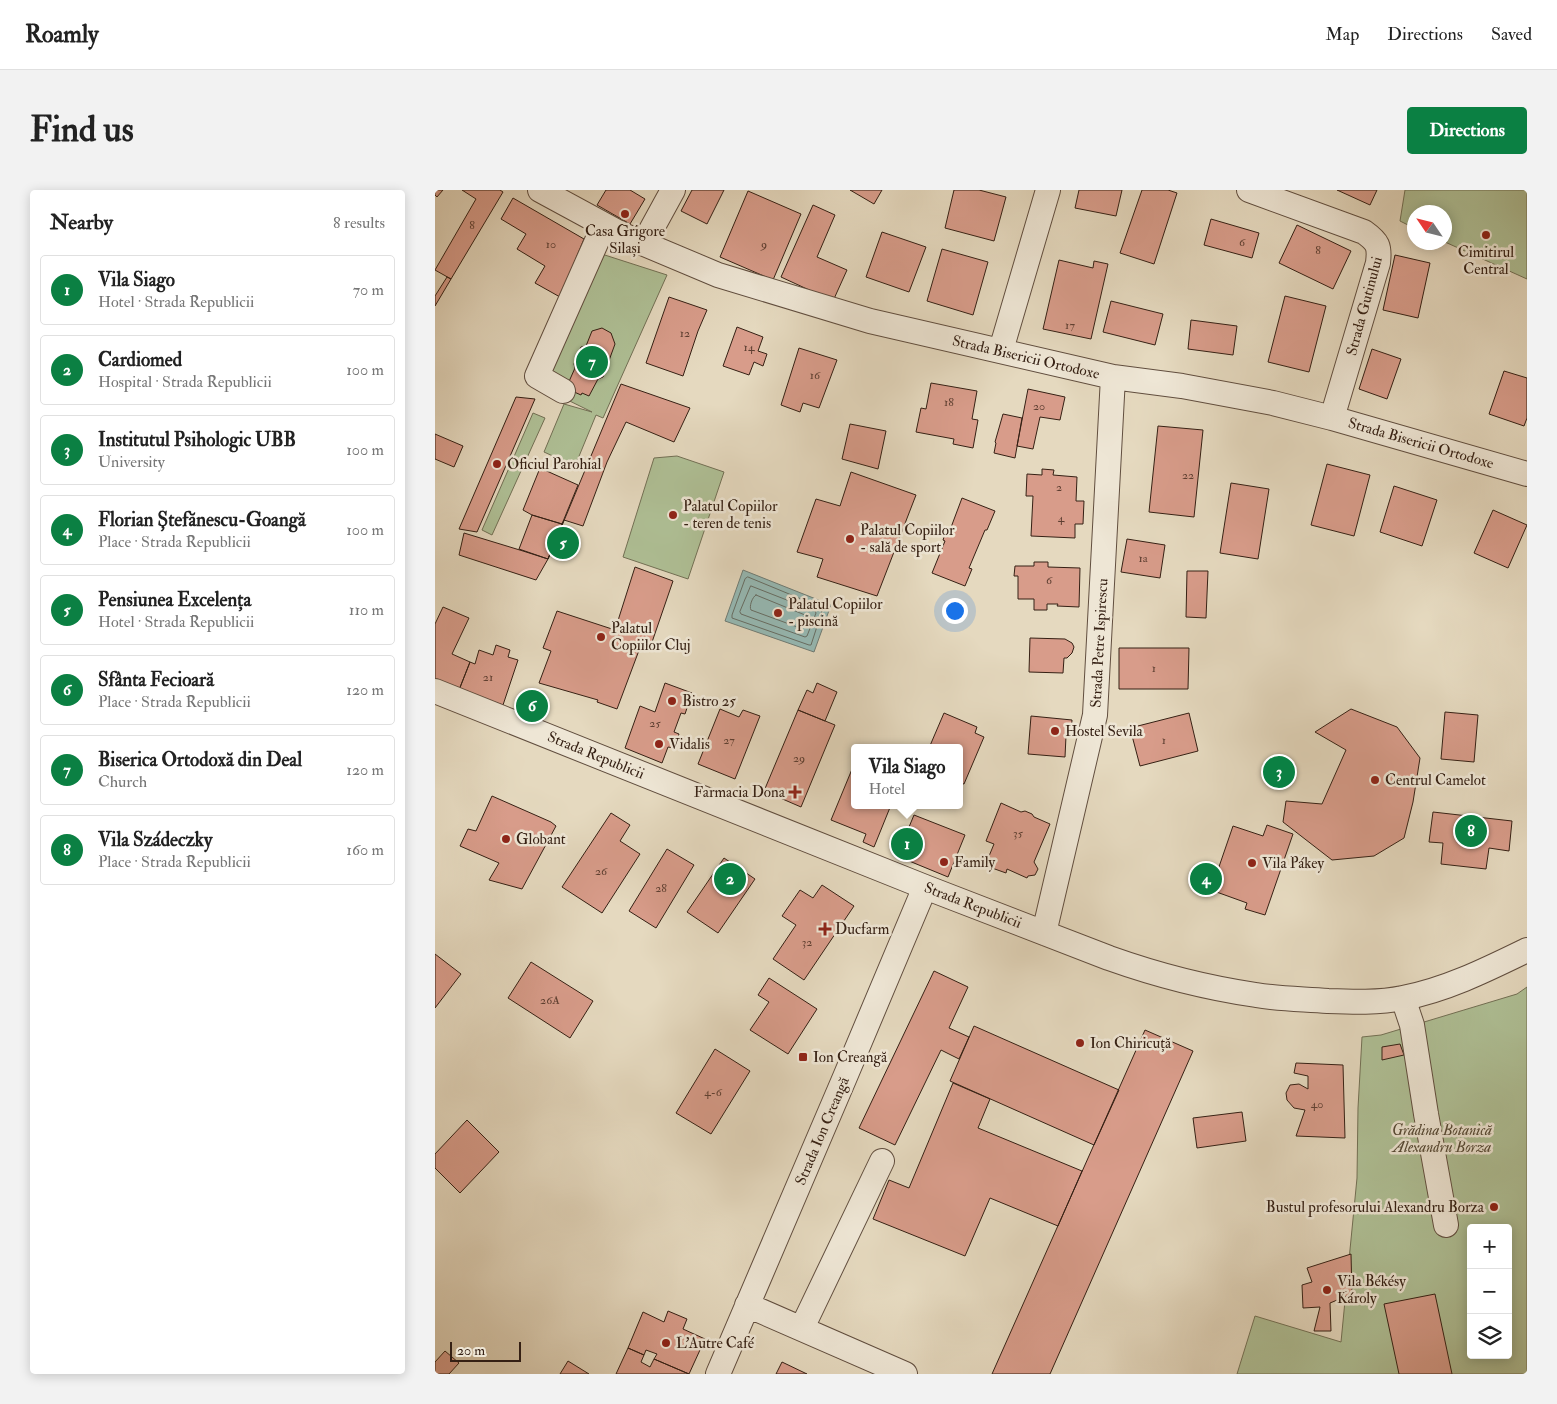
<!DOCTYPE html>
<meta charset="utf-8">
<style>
:root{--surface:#fff;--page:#f2f2f2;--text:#222;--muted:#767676;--line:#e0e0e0;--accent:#0b8043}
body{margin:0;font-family:"IM FELL Double Pica",serif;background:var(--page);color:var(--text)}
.controls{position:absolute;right:15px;bottom:15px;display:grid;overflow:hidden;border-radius:5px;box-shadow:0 2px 12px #0003}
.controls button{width:45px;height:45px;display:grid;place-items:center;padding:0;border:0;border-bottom:1px solid var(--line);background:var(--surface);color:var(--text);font:25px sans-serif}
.compass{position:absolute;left:972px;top:15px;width:45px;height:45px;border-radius:50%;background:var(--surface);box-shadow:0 2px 12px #0003;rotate:305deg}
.scale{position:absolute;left:15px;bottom:12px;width:71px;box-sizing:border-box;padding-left:5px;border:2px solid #352014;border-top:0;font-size:14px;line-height:18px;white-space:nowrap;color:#352014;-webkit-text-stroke:4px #eee6d5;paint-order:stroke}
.you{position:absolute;left:519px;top:420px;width:18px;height:18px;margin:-12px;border:4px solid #fff;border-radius:50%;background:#1a73e8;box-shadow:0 0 0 8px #1a73e833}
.badge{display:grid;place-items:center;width:32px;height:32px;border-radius:50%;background:var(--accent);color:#fff;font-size:16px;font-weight:700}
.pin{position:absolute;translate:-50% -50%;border:2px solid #fff;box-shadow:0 1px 5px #0006}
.popup{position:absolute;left:416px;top:554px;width:112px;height:65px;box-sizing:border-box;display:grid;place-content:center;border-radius:5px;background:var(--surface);filter:drop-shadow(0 1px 4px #0005);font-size:16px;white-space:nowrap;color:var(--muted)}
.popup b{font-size:19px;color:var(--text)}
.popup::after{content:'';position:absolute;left:50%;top:100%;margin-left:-10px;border:10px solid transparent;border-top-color:var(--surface)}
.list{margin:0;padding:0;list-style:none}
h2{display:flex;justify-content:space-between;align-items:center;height:65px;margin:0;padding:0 20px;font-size:21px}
h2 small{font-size:16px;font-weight:400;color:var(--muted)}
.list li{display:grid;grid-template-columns:32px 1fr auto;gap:15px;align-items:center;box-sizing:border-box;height:70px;margin:0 10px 10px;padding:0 10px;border:1px solid var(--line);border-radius:5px}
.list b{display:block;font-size:19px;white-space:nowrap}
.list p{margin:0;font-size:16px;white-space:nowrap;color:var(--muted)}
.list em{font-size:16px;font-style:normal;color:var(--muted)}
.icon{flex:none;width:28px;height:28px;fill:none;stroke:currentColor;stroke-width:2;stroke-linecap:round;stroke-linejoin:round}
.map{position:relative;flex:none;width:1092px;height:1184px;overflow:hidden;border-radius:5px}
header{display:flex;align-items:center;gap:30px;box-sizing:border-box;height:70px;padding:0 25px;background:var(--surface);border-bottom:1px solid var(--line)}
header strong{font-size:24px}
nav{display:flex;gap:28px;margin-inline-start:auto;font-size:18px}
.intro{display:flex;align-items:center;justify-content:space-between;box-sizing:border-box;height:120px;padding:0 30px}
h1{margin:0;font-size:35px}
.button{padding:12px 22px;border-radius:5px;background:var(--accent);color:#fff;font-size:18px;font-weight:700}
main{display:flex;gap:30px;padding:0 30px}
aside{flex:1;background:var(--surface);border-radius:5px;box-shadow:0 2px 12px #0003}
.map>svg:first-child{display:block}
.green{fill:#afc096;stroke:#727055;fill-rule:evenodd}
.water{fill:#96bab5;stroke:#6f7c75}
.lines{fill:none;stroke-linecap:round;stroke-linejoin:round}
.shore{stroke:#666d64;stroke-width:1}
.building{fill:#d89c8a;stroke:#352014}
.minor-casing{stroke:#614e3f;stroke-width:26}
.minor{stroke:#eee6d5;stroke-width:24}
.poi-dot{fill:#8f2418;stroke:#eee6d5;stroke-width:2}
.labels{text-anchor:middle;stroke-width:5;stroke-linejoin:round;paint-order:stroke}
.number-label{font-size:12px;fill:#5e3f32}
.poi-label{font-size:15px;fill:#352014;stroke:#eee6d5;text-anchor:start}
.street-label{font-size:15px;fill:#352014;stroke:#eee6d5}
.park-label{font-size:15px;font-style:italic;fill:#544834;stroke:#eee6d5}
</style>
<header>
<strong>Roamly</strong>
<nav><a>Map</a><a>Directions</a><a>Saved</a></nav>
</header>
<div class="intro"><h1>Find us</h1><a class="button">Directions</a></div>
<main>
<aside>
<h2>Nearby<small>8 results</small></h2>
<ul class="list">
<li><span class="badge">1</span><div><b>Vila Siago</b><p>Hotel · Strada Republicii</p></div><em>70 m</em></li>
<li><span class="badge">2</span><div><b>Cardiomed</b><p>Hospital · Strada Republicii</p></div><em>100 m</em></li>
<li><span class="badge">3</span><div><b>Institutul Psihologic UBB</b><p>University</p></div><em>100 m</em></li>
<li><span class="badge">4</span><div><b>Florian Ștefănescu-Goangă</b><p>Place · Strada Republicii</p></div><em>100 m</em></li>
<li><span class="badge">5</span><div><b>Pensiunea Excelența</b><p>Hotel · Strada Republicii</p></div><em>110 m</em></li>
<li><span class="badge">6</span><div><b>Sfânta Fecioară</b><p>Place · Strada Republicii</p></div><em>120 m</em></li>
<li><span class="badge">7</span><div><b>Biserica Ortodoxă din Deal</b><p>Church</p></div><em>120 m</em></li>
<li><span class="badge">8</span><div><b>Vila Szádeczky</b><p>Place · Strada Republicii</p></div><em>160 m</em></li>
</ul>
</aside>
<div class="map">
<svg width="1092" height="1184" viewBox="0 0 1092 1184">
<rect width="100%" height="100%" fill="#e5d9bf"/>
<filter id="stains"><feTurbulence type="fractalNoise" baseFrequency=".004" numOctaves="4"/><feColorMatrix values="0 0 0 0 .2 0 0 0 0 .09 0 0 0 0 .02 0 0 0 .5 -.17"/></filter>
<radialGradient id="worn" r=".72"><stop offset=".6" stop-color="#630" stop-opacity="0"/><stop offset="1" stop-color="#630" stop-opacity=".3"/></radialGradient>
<path class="green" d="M970 0H1092V89L1010 52 1009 22H979V38L965 31Z
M148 58 232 85 168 228 161 225 140 276 109 262 129 214 157 222 90 189Z
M98 223 110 228 57 345 47 340Z
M242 266 289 282 253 389 188 367 219 268Z
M1092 797V1184H802L820 1126 906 1152 922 988 923 918 927 847 946 845 1082 804ZM1036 1038H1073V1165H1036Z"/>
<path class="water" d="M308 380 396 415 379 462 290 431Z"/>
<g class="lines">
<path class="shore" d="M313 387 388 418 376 455H374L297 428V425L310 389Z
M316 396 380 421 381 423 372 446 370 447 306 424 305 422Z
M321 405 370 425 371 427 368 437 365 438 316 420C314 417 317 407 321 405Z"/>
</g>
<path class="building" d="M0 0H8L2 7 0 5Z
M27 0H65L68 2 16 89 0 80 41 9Z
M171 0H195L210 9 195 34 162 15Z
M257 0H289L272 34 246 21Z
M415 0H447L439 14Z
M519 0H544L571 7 559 51 510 38Z
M644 0H687L681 26 640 18Z
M707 0H733L742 3 719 74 685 63Z
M902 0H942L935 15Z
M313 1 366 24 338 90 285 67Z
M78 8 149 49 125 107 100 93 110 76 82 59 91 44 66 29Z
M378 15 400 25 382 67 412 80 398 111 346 87Z
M776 29 824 43 817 68 769 55Z
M862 35 916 61 898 99 844 73Z
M447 42 491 57 474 102 431 87Z
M507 59 553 72 538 125 492 111Z
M960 65 995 73 983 128 948 120Z
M624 70 658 78 659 71 673 74 656 149 608 139Z
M12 87 16 89 0 116V106Z
M850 106 891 116 874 182 833 172Z
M234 107 272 120 263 141 248 186 211 173Z
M676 111 728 124 720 155 668 142Z
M756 130 802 136 798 165 753 159Z
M302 137 328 147 323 161 332 164 328 176 319 172 314 185 288 176Z
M167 138 176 143 180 154 168 187 163 189 154 206 147 203 146 205 137 201 132 196 140 178 139 174 146 157 151 156 157 141Z
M364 158 402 170 384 218 368 213 365 222 346 215Z
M937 159 966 169 952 209 924 199Z
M1069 181 1092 188V228L1089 236 1054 224Z
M496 193 542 201 537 229 543 230 538 258 518 254 519 249 481 242 486 218 491 219Z
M186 194 255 218 239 252 191 232 172 272 148 336 129 330 113 369Z
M593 199 630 207 625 230 605 227 598 259 582 256Z
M81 207 100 209 42 342 24 339Z
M568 224 587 228 580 268 559 263 561 253 560 252Z
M415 234 451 241 443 279 407 269Z
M723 236 768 240 759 327 714 322Z
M0 244 28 256 19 277 0 269Z
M892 274 935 285 919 346 876 335Z
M105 278 143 295 127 334 97 325 88 320Z
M607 279 619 280 618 285 642 287 641 311H649L648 334H640V348L596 346 598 306H591L592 284 607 285Z
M416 282 481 305 442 406 382 387 388 369 362 362 381 309 405 316Z
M796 293 834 299 823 369 785 363Z
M959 296 1002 310 987 356 945 342Z
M527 308 560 321 552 340H550L534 378 537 379 530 396 497 383 510 351 508 350 512 339 515 340Z
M1058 320 1092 335 1073 378 1039 363Z
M97 325 127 334 113 369 84 359Z
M29 343 88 361 113 369 101 390 24 365Z
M692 349 730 355 725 388 686 382Z
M599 372H613V377L645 378 644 417 622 416 623 414H612V420H599V409H583V386H579L580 376H599Z
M200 377 238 391 215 458 206 455 182 519 162 512 163 510 104 493 116 461 108 458 122 421 180 440Z
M752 381H773L771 428 751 427Z
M8 417 34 428 17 464 35 472 24 500 0 490V434Z
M595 448 630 449 637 453 639 457 637 463 632 468H629L628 483 594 482Z
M61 455 75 460 73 467 83 470 68 515 24 500 35 472 40 474 44 460 58 465Z
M684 458H754L753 499H684Z
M230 493 257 503 250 524 246 523 239 542 244 544 239 558 233 557 227 573 190 558 205 516 220 522Z
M382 493 402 502 390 531 363 520 372 500 378 503Z
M285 519 304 527 308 520 325 526 300 589 263 574Z
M916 519 962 537 985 568 978 612 969 648 939 666 897 670 848 632 851 611 887 614 911 560 880 542Z
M363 520 400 535 366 617 329 601Z
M1010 522 1043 525 1039 572 1006 569Z
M509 523 542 537 540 543 549 547 529 594 524 593V558H494Z
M754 523 763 561 705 576 695 538Z
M596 526 637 530 636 546H631L630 567 593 564Z
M420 572V615H456L439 657 428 652 431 644 396 630Z
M57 606 116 632 121 636 87 699 54 690 64 673 25 656 33 639 41 641Z
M566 613 586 622 590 621 597 624 599 627 615 634 599 672 603 679 600 685 593 686 592 688 572 679 571 683 557 678 559 673 552 671 559 654 551 651Z
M998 622 1077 631 1074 661 1054 658 1051 679 1006 674 1008 653 994 652Z
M176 623 195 635 185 651 205 664 167 723 127 697Z
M479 625 530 645 513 687 462 666Z
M832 635 858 644 830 725 810 719 812 713 776 700 798 636 828 646Z
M232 659 259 675 221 738 194 721Z
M289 668 320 689 283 743 252 722Z
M387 695 419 716 369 790 338 769 361 735 347 726 365 700 378 708Z
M0 764 26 784 0 818Z
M96 772 158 811 135 848 73 808Z
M499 781 533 797 514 838 534 847 524 869 506 860 460 955 424 938Z
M334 788 382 819 353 864 315 840 334 812 323 805Z
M539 836 684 900 659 955 515 891Z
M710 840 758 861 615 1184H557Z
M965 854 969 865 947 870V857Z
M280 859 315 881 276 944 241 923Z
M861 873 908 875 910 948 861 946 870 920 859 918 852 910 851 903 855 895 864 894 873 899V886L859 883Z
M518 893 555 909 543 938 647 981 623 1036 555 1008 530 1066 438 1029 454 990 474 998Z
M807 922 811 951 762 958 758 928Z
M32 930 64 962 25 1003 0 978V964Z
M916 1064 917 1104 895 1113 896 1141H879L885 1117 868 1118 867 1095 877 1092 872 1078Z
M1000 1104 1017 1184H964L949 1114Z
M233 1121 252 1129 248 1139 270 1149 254 1184 219 1169 222 1164 211 1160 209 1165 193 1158 208 1122 229 1132Z
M193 1158 209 1165 206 1172 215 1177 219 1169 254 1184H181Z
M10 1161 24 1173 14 1184H0V1172Z
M133 1171 154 1184H125Z
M347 1172 372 1184H341Z"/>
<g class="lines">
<defs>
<path id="minor" d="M105 0 188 45 283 85 435 131 678 187 747 196 838 213 897 228 1092 284
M814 0 929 42C943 52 945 56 943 73L897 228
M209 53 238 0
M566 160 613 0
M128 201 102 186 169 35
M0 501 490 697 674 768C719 784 773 798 821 805 844 809 869 809 893 811 917 812 944 813 968 808 1011 800 1053 779 1092 760
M609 743 660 525 678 187
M968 808 977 835 991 924 1011 1035
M312 1115 470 1184
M367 1138 447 971
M283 1184 410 887 490 697"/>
</defs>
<use href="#minor" class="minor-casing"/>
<use href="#minor" class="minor"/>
</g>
<g class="poi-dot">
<circle cx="190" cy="24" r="5"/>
<circle cx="1051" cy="45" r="5"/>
<circle cx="62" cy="274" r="5"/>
<circle cx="238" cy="325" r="5"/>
<circle cx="415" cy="349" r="5"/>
<circle cx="343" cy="423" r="5"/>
<circle cx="166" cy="447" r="5"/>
<circle cx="237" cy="511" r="5"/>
<circle cx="620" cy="541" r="5"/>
<circle cx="224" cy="554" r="5"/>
<circle cx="940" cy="590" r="5"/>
<path d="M357.5 594.5h5v5h5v5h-5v5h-5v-5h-5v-5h5z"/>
<circle cx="71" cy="649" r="5"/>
<circle cx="509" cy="672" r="5"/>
<circle cx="817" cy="673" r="5"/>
<path d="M387.5 731.5h5v5h5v5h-5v5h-5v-5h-5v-5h5z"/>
<circle cx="645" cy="853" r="5"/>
<rect x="363" y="862" width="10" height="10" rx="2.5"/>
<circle cx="1059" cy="1017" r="5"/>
<circle cx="892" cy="1100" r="5"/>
<circle cx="231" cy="1153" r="5"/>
</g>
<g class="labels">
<g class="number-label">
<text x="37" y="39">8</text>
<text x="807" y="56">6</text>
<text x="116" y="58">10</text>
<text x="329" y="58">9</text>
<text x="883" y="64">8</text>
<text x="635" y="139">17</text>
<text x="250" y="147">12</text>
<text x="314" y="161">14</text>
<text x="380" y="189">16</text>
<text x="514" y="216">18</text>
<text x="604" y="220">20</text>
<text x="753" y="289">22</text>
<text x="624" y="301">2</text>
<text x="626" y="332">4</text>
<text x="708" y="372">1a</text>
<text x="614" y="394">6</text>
<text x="719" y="482">1</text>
<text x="53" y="491">21</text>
<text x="220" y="537">25</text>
<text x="294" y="554">27</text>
<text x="729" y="554">1</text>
<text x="364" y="572">29</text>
<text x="583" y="647">35</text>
<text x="166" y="685">26</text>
<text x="226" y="702">28</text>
<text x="372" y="756">32</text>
<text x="115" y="814">26A</text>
<text x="278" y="906">4-6</text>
<text x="882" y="918">40</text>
</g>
<g class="poi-label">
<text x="190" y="46" text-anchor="middle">Casa Grigore<tspan x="190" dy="17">Silași</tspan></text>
<text x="1051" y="67" text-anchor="middle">Cimitirul<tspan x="1051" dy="17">Central</tspan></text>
<text x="72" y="279">Oficiul Parohial</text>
<text x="248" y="321">Palatul Copiilor<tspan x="248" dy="17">- teren de tenis</tspan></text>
<text x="425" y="345">Palatul Copiilor<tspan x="425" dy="17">- sală de sport</tspan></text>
<text x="353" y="419">Palatul Copiilor<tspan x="353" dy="17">- piscină</tspan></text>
<text x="176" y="443">Palatul<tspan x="176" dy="17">Copiilor Cluj</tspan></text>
<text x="247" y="516">Bistro 25</text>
<text x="630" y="546">Hostel Sevila</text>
<text x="234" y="559">Vidalis</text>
<text x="950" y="595">Centrul Camelot</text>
<text x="350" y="607" text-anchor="end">Farmacia Dona</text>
<text x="81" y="654">Globant</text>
<text x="519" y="677">Family</text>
<text x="827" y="678">Vila Pákey</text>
<text x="400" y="744">Ducfarm</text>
<text x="655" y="858">Ion Chiricuță</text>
<text x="378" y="872">Ion Creangă</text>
<text x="1049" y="1022" text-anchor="end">Bustul profesorului Alexandru Borza</text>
<text x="902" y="1096">Vila Békésy<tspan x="902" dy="17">Károly</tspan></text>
<text x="241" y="1158">L'Autre Café</text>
</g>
<g class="street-label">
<text transform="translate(929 116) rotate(-75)" y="5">Strada Gutinului</text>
<text transform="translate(591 167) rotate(13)" y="5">Strada Bisericii Ortodoxe</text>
<text transform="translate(986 253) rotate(16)" y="5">Strada Bisericii Ortodoxe</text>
<text transform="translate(664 453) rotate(-87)" y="5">Strada Petre Ispirescu</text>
<text transform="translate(161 565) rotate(22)" y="5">Strada Republicii</text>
<text transform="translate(538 715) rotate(21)" y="5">Strada Republicii</text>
<text transform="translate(387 941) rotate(-67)" y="5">Strada Ion Creangă</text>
</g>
<g class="park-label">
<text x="1007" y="945">Grădina Botanică<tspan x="1007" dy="17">Alexandru Borza</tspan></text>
</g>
</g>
<rect width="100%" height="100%" filter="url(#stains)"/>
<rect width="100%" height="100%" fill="url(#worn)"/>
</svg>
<div class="controls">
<button>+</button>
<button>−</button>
<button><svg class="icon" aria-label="layers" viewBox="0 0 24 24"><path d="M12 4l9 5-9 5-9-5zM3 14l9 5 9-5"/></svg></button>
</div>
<svg class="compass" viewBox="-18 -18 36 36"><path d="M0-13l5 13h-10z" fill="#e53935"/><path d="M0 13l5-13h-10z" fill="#767676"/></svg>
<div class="scale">20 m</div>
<div class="you"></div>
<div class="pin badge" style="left:472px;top:654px">1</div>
<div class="popup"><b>Vila Siago</b>Hotel</div>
<div class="pin badge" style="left:295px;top:689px">2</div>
<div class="pin badge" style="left:844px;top:582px">3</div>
<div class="pin badge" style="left:771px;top:689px">4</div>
<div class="pin badge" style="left:128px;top:353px">5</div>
<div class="pin badge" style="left:97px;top:516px">6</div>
<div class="pin badge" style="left:157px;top:172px">7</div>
<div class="pin badge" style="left:1036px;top:641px">8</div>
</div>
</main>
